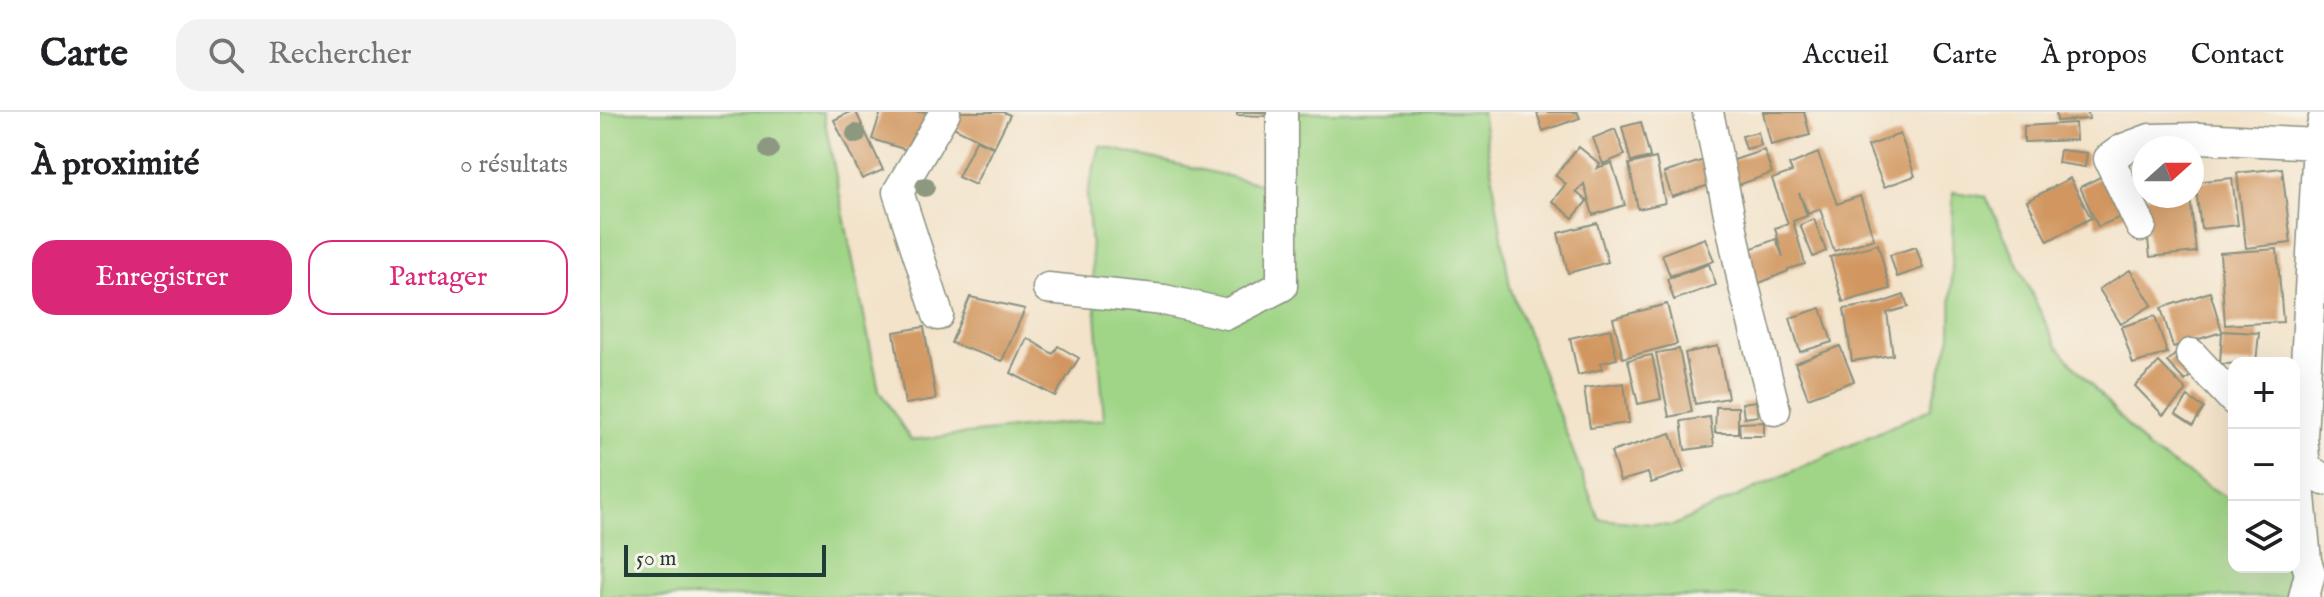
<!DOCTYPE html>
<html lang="fr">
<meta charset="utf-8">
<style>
:root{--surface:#fff;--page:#f2f2f2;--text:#202124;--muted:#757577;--line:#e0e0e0;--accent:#db2777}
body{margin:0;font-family:"IM FELL English",serif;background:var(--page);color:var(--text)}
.controls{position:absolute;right:24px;bottom:24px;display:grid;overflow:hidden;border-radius:16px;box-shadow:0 8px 32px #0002}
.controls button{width:72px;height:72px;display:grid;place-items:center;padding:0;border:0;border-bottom:2px solid var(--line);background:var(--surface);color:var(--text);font:40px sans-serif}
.compass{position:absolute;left:1532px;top:24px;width:72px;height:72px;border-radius:50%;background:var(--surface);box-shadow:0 8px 32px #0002;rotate:69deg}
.scale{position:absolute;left:24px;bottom:20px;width:202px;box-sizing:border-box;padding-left:8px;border:4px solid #1f3d34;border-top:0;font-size:22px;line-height:28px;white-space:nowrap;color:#1f3d34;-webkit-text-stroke:6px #f7f3e8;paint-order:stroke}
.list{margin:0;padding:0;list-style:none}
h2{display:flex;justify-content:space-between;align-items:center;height:104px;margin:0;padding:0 32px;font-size:34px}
h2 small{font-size:26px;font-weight:400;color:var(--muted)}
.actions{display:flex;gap:16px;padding:24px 32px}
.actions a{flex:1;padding:18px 0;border:2px solid var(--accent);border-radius:24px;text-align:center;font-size:28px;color:var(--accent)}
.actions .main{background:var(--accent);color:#fff}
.icon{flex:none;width:44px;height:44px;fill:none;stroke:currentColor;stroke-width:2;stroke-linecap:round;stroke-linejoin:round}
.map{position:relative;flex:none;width:1724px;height:485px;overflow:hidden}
header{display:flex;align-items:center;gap:48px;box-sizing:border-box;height:112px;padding:0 40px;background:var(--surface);border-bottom:2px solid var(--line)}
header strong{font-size:38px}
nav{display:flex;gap:44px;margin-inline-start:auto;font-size:28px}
.search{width:560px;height:72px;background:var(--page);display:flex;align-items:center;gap:20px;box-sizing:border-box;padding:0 28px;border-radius:24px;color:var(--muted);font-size:30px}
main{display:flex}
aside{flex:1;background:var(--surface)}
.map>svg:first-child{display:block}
.green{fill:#a0d587;stroke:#60895e;stroke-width:2}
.building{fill:#d29760}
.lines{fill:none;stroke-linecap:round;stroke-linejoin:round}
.minor-casing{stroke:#89907f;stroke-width:33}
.minor{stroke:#fff;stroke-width:30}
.tree{fill:#8d9881}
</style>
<header>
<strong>Carte</strong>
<div class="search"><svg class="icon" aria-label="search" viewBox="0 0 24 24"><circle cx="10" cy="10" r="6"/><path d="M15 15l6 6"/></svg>Rechercher</div>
<nav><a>Accueil</a><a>Carte</a><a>À propos</a><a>Contact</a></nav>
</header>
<main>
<aside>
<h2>À proximité<small>0 résultats</small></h2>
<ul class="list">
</ul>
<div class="actions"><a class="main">Enregistrer</a><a>Partager</a></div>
</aside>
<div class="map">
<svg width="1724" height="485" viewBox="0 0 1724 485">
<rect width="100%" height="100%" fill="#f7f3e8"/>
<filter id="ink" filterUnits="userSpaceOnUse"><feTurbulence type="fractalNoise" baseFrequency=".0125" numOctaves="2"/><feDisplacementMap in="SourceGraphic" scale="16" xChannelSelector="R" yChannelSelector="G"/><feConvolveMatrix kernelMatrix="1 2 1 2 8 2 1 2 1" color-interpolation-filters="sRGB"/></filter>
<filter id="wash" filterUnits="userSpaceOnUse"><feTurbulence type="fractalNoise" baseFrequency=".006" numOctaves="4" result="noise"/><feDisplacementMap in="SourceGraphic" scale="32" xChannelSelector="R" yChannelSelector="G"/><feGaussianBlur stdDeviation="1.8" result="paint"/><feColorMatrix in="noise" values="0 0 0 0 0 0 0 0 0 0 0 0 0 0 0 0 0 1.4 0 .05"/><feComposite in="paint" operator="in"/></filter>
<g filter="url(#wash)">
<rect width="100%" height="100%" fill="#f3e3ca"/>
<path class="green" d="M0 0H223L279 278 311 328 504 307 487 83 500 34 674 75 696 0H882L910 175 999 407 1072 414 1330 297 1351 224 1353 80 1386 85 1456 233 1548 337 1634 390V455H1694L1706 485H0Z"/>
<g id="blocks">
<path class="building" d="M250 0H256L283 58 262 67 234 8Z
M281 0H330L313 40 272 27Z
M355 0H403L410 3 394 35 349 13Z
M637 0H667V4L637 3Z
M940 0H977L980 6 943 19 937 1Z
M1163 0H1204L1210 23 1171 33Z
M1456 0H1488L1489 7 1457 9Z
M1041 10 1050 45 1031 50 1022 15Z
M1475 11 1476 28 1424 30V14Z
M1015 17 1025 43 1003 52 993 26Z
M1158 20 1161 33 1146 37 1142 24Z
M1300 22 1315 64 1284 75 1268 34Z
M376 28 393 35 375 73 358 65Z
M979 35 1000 52 997 56 1012 51 1025 93 993 103 984 72 976 80 987 89 973 106 952 89 966 72 955 63Z
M1164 38 1172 61 1130 76 1122 52Z
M1460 38 1487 41 1485 55 1458 51Z
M1218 41 1237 92 1260 84 1274 127 1234 139 1220 97 1208 102 1199 81 1207 104 1193 109 1205 152 1188 157V159L1155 173 1142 140 1176 127 1183 145 1175 116 1188 112 1172 67 1192 60 1189 53Z
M1535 44H1544V71H1537Z
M1056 46 1065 91 1038 97 1029 52Z
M1104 48 1112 72 1072 85 1064 61Z
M1682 56 1691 131 1646 136 1637 61Z
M1508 61 1527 102 1498 115 1480 75Z
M1470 66 1491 106 1448 129 1427 89Z
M1632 66 1638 113 1601 117 1595 70Z
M1543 84H1590L1596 140 1550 145Z
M1214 107 1226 139 1213 145 1200 113Z
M997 111 1008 150 968 161 958 121Z
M1105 126 1114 149 1070 164 1062 142Z
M1278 132 1290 177 1243 190 1230 145Z
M1316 135 1323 156 1297 165 1290 143Z
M1677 137 1683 210 1625 213 1620 141Z
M1109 152 1116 173 1074 188 1067 167Z
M1530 158 1552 193 1521 212 1499 177Z
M1610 180 1622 219 1659 221 1656 251 1620 252 1622 220 1573 235 1561 196Z
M1304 183 1308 195 1287 201 1293 243 1252 249 1244 197 1281 191Z
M370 185 425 197 402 249 351 231Z
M1067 192 1077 232 1023 246 1013 206Z
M1221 196 1232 230 1200 240 1190 206Z
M1555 204 1567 241 1533 252 1521 215Z
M324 215 336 287 305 292 294 220Z
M1010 217 1017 247 1000 251 1002 257 978 263 970 226Z
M427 226 453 242 458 234 479 246 455 284 411 261Z
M1118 234 1128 286 1095 292 1085 241Z
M1240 234 1254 269 1208 286 1195 251Z
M1079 237 1092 300 1069 305 1056 241Z
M1580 238 1598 257 1585 269 1567 250Z
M1052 243 1061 287 1038 292 1028 248Z
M1559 250 1587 279 1563 303 1535 274Z
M1024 271 1029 311 990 316 984 276Z
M1588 285 1604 296 1593 313 1576 302Z
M1156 289 1158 304 1144 306 1142 291Z
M1116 295H1138V321H1115Z
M1110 305 1114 334 1085 338 1081 309Z
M1164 310V324H1140L1139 311Z
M1071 321 1084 360 1051 371 1048 361 1020 369 1011 340Z"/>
</g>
</g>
<g filter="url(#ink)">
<use href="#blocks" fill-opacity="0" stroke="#89907f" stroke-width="2"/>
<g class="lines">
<defs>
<path id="minor" d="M1108 0 1143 170 1175 298
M1724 6 1718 32 1702 325 1705 355 1724 368
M1541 114 1509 47 1523 37 1550 27 1600 26 1718 32
M448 176 564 188 627 202 682 174V0
M338 203 298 80 345 0
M1591 242 1634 288
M1704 485 1710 461 1706 449 1699 373 1700 364 1705 355"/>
</defs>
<use href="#minor" class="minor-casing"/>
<use href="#minor" class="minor"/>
</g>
<g class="tree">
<circle cx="256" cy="22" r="10"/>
<circle cx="169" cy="37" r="10"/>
<circle cx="325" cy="75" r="10"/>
</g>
</g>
</svg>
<div class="controls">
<button>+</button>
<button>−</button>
<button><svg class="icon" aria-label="layers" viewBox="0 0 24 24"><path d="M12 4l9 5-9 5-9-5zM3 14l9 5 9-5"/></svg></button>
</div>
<svg class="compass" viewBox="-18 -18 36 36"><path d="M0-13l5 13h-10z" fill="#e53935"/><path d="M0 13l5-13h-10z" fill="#757577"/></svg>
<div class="scale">50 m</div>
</div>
</main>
